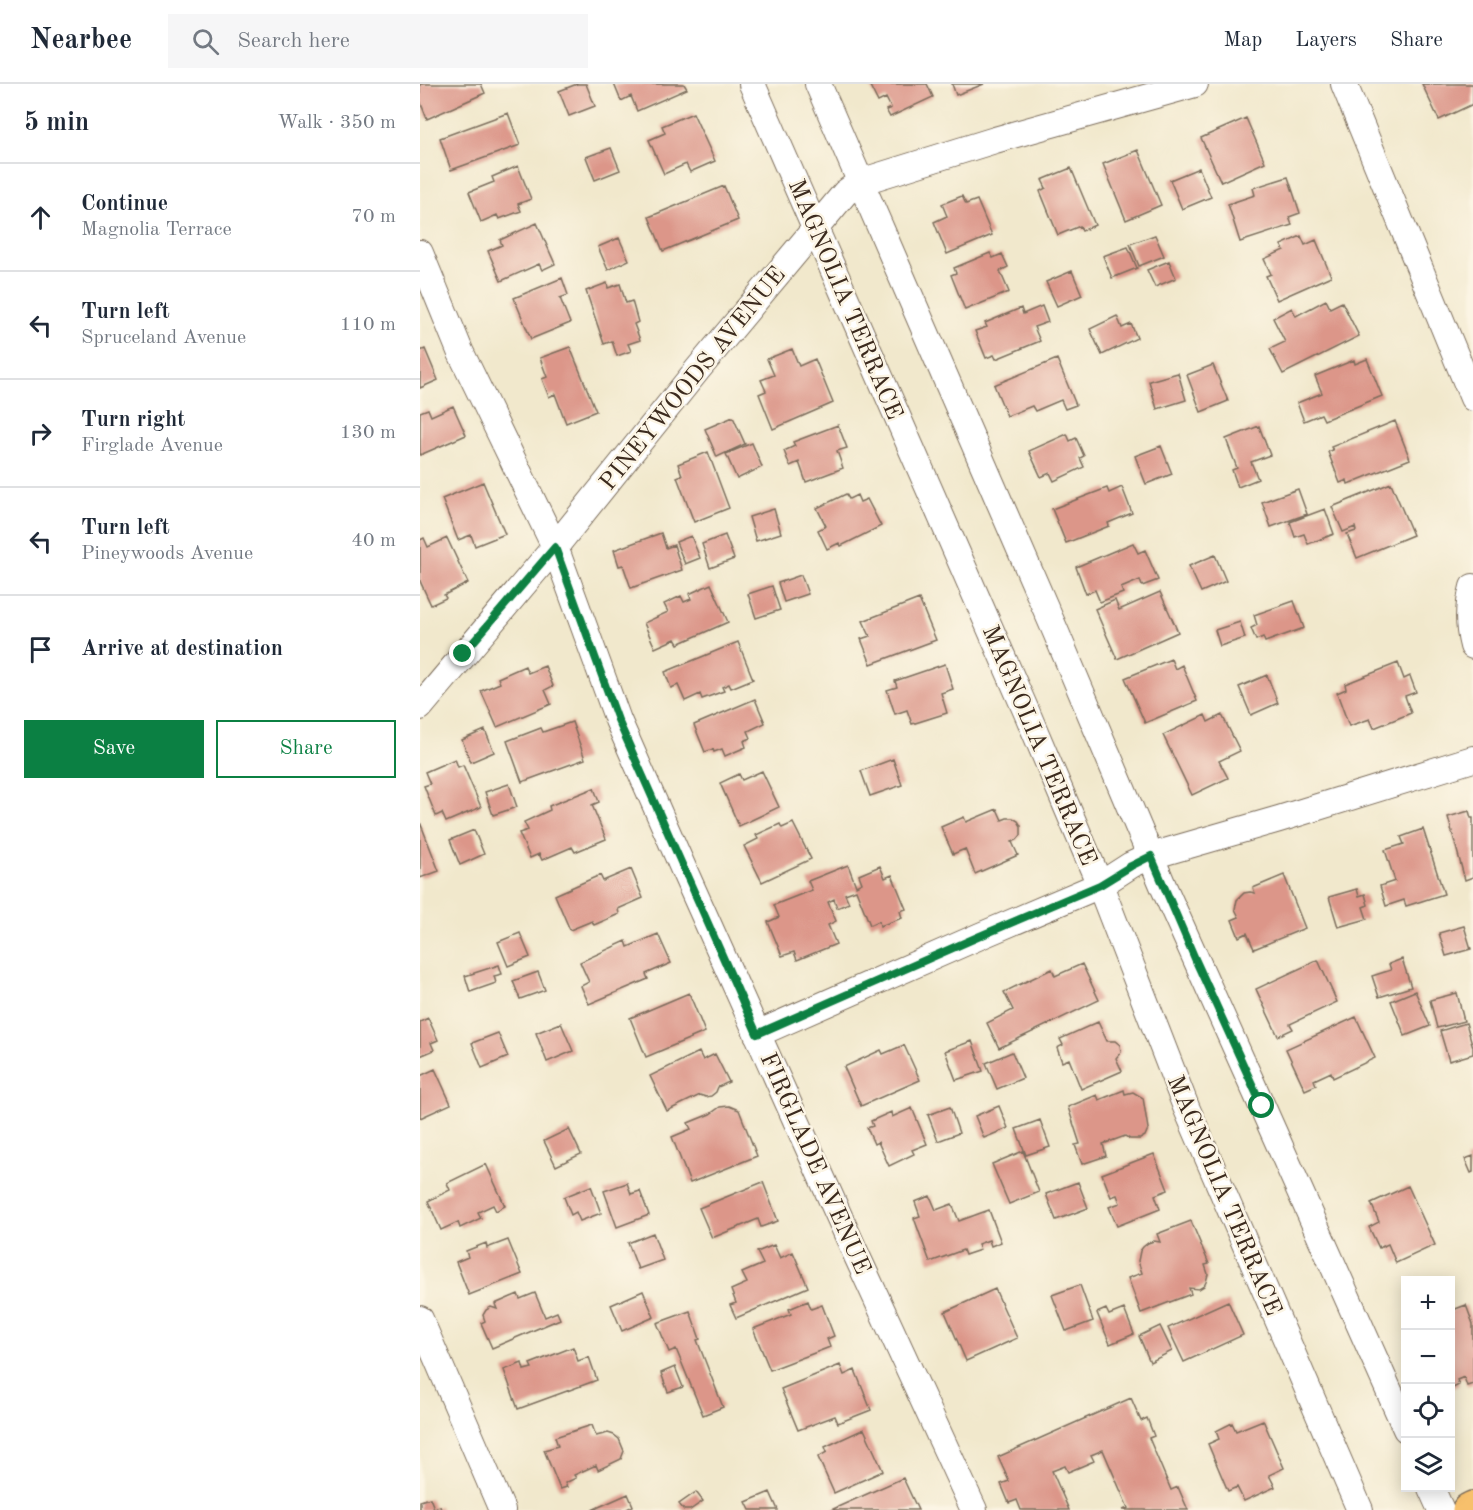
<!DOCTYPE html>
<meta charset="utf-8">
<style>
:root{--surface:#fff;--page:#f6f6f7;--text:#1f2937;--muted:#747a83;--line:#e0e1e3;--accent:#0b8043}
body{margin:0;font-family:"Old Standard TT",serif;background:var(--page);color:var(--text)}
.controls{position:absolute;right:18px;bottom:18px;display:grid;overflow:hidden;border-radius:0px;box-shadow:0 3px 15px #0003}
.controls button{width:54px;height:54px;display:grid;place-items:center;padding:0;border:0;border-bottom:2px solid var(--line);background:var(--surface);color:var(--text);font:30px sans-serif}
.stop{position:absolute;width:18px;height:18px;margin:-14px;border:4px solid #0b8043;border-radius:50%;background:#fff}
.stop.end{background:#0b8043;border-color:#fff;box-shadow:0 2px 6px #0008}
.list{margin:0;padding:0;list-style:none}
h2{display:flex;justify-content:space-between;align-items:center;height:78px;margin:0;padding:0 24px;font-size:26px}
h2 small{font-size:20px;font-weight:400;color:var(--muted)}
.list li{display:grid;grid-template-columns:39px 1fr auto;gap:18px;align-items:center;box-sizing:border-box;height:108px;padding:0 24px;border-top:2px solid var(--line)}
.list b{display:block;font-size:22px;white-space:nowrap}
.list p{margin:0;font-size:20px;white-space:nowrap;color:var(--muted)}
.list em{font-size:20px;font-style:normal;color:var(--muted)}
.actions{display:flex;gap:12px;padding:18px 24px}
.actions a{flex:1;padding:14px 0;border:2px solid var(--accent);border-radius:0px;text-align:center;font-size:21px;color:var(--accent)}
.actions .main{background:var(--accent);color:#fff}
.icon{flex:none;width:33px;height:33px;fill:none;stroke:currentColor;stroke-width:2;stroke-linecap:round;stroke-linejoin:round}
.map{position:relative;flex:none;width:1053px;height:1426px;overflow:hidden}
header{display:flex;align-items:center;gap:36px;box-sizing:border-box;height:84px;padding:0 30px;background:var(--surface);border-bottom:2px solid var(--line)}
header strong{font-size:28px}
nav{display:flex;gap:33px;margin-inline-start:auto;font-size:21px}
.search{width:420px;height:54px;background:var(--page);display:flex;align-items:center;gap:15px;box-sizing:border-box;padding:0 21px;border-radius:0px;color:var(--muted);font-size:22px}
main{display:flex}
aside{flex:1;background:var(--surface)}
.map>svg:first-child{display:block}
.building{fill:#dc9689}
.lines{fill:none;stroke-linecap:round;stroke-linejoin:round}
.minor-casing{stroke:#7b6c5b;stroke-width:28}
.primary-casing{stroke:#7b6c5b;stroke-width:36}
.minor{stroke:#fff;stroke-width:26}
.primary{stroke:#f7c06c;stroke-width:33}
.route{stroke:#0b8043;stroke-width:8}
.labels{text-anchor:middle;stroke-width:5;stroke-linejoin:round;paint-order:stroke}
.street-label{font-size:24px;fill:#3b2a1e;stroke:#fcf5e5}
</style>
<header>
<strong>Nearbee</strong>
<div class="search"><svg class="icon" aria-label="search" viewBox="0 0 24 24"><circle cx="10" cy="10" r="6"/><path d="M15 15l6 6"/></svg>Search here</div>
<nav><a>Map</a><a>Layers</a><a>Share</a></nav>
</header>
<main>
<aside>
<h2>5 min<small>Walk · 350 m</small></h2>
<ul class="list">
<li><svg class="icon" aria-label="ahead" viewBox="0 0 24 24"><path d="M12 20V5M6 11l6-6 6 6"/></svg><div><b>Continue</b><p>Magnolia Terrace</p></div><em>70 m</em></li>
<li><svg class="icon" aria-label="left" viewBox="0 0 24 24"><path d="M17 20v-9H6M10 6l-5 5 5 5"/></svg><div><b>Turn left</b><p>Spruceland Avenue</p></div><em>110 m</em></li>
<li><svg class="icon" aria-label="right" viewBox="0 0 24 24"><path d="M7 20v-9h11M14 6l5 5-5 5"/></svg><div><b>Turn right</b><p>Firglade Avenue</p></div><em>130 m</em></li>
<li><svg class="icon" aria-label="left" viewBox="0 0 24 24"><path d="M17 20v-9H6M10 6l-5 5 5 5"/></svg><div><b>Turn left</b><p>Pineywoods Avenue</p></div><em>40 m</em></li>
<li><svg class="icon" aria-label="arrive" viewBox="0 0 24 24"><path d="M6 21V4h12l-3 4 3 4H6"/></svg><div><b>Arrive at destination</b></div></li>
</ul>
<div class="actions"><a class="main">Save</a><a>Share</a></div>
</aside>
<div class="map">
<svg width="1053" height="1426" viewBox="0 0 1053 1426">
<rect width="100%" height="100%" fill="#fcf5e5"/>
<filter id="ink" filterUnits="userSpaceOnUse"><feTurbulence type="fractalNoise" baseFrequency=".0167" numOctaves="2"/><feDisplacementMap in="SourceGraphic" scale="12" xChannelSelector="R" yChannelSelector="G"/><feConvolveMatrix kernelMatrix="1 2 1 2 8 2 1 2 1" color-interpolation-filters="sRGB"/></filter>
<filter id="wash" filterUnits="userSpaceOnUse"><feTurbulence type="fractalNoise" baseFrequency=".008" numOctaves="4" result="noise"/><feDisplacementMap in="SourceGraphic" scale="24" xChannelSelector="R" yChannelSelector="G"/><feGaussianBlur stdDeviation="1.35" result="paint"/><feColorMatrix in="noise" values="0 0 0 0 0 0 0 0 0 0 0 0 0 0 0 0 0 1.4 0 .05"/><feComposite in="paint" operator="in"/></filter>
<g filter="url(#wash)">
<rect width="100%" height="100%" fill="#f1e8cc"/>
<g id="blocks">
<path class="building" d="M0 0H61L65 9 7 35 0 17Z
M157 0H166L175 22 149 32 139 7Z
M194 0H264L267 5 217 27 211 12 201 17Z
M449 0H507L513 13 470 33 466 26 471 24 466 14 458 18Z
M532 0H564L536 11Z
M1002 0H1053V20L1019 36Z
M88 29 100 61 31 86 20 54Z
M273 29 295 77 270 88 266 80 244 90 229 56 245 49 242 42Z
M826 34 845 78 801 98 781 54Z
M191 64 200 86 175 96 166 73Z
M718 66 741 121 706 136 683 80Z
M98 82 111 115 98 120 101 127 79 135 77 131 61 138 49 108 74 98 72 93Z
M651 84 675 141 662 147 660 142 638 151 620 107 626 104 622 96Z
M779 84 791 113 762 125 750 96Z
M868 93 880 129 869 133 872 141 820 158 808 120 835 111 833 104Z
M304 102 318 136 243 167 229 133Z
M542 112 546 120 557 116 572 151 527 170 514 138 527 132 522 120Z
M117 139 135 180 122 186 119 180 81 197 68 167 82 161 80 156Z
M735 151 744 172 719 182 710 160Z
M881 152 885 161 896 156 911 192 857 216 846 192 851 190 844 175 864 166 861 161Z
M199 154 209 176 188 186 178 163Z
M708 163 717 184 692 194 683 172Z
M570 169 573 174 582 170 588 183 580 187 589 208 545 226 531 191 536 189 534 184Z
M749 177 756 194 735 203 727 186Z
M652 187 662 211 637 222 626 198Z
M142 194 148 211 140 214 150 239 111 255 94 214Z
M187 199 188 204 200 200 206 219 212 217 218 238 214 240 220 256 208 260 211 267 197 272 192 257 184 260 166 207Z
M906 216 910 224 922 218 939 252 863 290 850 265 865 258 853 234 872 224 876 232Z
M622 222 628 238 614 243 620 257 576 275 574 271 566 274 555 247 567 243 565 239 601 224 603 230Z
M697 232 702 244 711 240 717 254 682 271 670 245Z
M150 263 176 327 146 339 135 310 129 313 122 295 127 293 120 274Z
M5 265 18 296 0 304V267Z
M372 265 379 282 395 275 413 319 353 345 339 310 346 307 341 296 354 291 347 275Z
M637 275 656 321 645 325 641 316 615 327 612 322 587 332 574 301Z
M947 275 962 312 904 336 901 330 884 337 877 319 902 309 895 292 934 276 935 280Z
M793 281 808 317 781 328 767 291Z
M758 289 766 316 737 325 729 297Z
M33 322 46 351 0 371V328L8 325 11 332Z
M313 333 325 360 297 373 285 345Z
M975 337 990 375 928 400 927 396 920 399 908 368 913 366 911 363Z
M418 341 427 364 417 367 423 384 386 398 379 378 370 382 364 367 375 362 373 358Z
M839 342 850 371 831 378 838 395 818 403 812 386 817 384 806 355Z
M647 350 650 357 656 354 664 372 660 374 664 383 634 397 630 389 621 393 609 367Z
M332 359 342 383 317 395 306 370Z
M741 362 752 390 726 400 715 372Z
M288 368 309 424 274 438 257 393 262 391 258 380Z
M63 398 85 450 55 462 51 451 38 456 22 415Z
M971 399 993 451 937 474 927 450 936 447 935 443 923 448 912 423Z
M702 403 712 429 688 439 689 442 646 459 632 425 687 404 689 409Z
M878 405 887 430 851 443 842 418Z
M426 410 429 415 437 411 440 418 447 415 461 442 421 462 419 459 407 465 398 446 406 442 397 424Z
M354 425 361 449 336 457 329 433Z
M905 425 914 450 888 460 884 450 875 453 870 438Z
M241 449 246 464 254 461 262 486 211 504 203 481 199 482 194 466Z
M305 451 314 475 290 484 282 460Z
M271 452 280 474 265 480 256 458Z
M4 454 8 463 27 454 48 499 24 511 26 514 11 521 0 497V456Z
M713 459 718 469 725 466 738 496 722 502 720 496 701 504 703 509 680 518 675 506 666 510 656 483Z
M795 471 806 497 781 508 769 482Z
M381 491 388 510 364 518 358 499Z
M291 500 308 538 258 560 255 555 235 564 224 539 248 528 244 520 261 512 264 518 271 515 269 510Z
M352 502 360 526 336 534 328 510Z
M740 508 758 548 697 575 675 525 695 516 699 526Z
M499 515 516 556 451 580 441 555 450 552 443 537Z
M874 517 884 544 845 558 843 553 836 556 831 544 837 541 834 531Z
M820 538 825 554 800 562 795 546Z
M318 558 333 595 311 604 309 600 302 603 304 607 282 615 280 610 265 617 258 601 251 604 245 588Z
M751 575 755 585 762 581 777 617 725 639 705 594Z
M978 579 984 595 990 592 996 608 985 612 991 629 954 644 950 635 929 642 917 609 926 605 925 600Z
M525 580 533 605 521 609 527 629 492 640 487 626 475 630 467 606 477 603 475 597Z
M105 582 108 589 125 582 133 602 125 606 131 620 77 643 61 607 80 599 78 594Z
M847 591 858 619 831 631 819 603Z
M335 615 345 639 328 647 331 654 324 657 326 663 305 672 302 665 294 668 293 665 285 668 274 641Z
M785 631 788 638 802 631 820 667 799 677 808 694 772 711 743 651Z
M152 638 165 675 102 698 87 657 121 644 123 648Z
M65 646 74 668 51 678 42 656Z
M35 675 38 683 43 681 61 723 26 738 22 729 16 732 4 702 10 700 5 688Z
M473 675 482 701 450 712 441 687Z
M342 687 359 723 319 742 300 699 319 690 322 696Z
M89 700 97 723 73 731 65 708Z
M174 704 179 718 172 721 186 755 155 768 152 763 122 776 119 770 110 774 99 749 108 746 104 738 130 726 129 722Z
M577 725 582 736 587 734H593L598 737 601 742V751L597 756 592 758 598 771 555 790 545 765 533 770 521 743 544 733 546 738Z
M1049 727 1051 734H1053V793L1045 796 1028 733Z
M0 738 19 787 0 794Z
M373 739 391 775 342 798 324 762 338 755 336 751 360 740 362 744Z
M1003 745 1024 810 986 822 984 816 966 822 960 802 975 797 965 766 984 760 981 753Z
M54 746 64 770 40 781 30 756Z
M428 781 436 802 442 799 439 791 460 782 465 794 472 791 486 825 480 827 482 834 460 842 459 837 450 841 436 806 425 810 429 819 417 824 414 815 408 818 416 837 408 841 416 860 377 876 374 868 362 872 348 838 359 833 354 821 392 806 388 797Z
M211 785 223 814 198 825 199 830 174 841 172 837 150 846 135 811 180 791 183 797Z
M864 791 885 844 834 865 827 849 819 853 812 836 819 833 815 825 817 816 824 809 830 808 835 809 833 804Z
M937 805 939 812 945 810 948 821 943 823 947 835 918 843 909 813Z
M1044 842 1051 865 1026 872 1019 849Z
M100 849 110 873 88 882 78 858Z
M238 850 251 879 226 890 228 895 169 920 161 902 169 898 160 878 206 857 208 863Z
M982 875 991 903 959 913 952 892 971 886 969 880Z
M898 876 917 918 870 940 873 945 858 952 836 905Z
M662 880 679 916 579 964 567 939 593 926 584 908 632 885 635 892Z
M79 881 82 890 74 892 76 899 50 908 45 892Z
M118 888 125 906 100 915 93 897Z
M995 907 1010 942 985 952 971 917Z
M269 909 285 948 226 973 210 934Z
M1037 909 1044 937 1017 944 1010 916Z
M936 933 955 974 913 994 911 988 894 996 896 1001 885 1006 866 965Z
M8 934 18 956 11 959 14 966 0 972V938Z
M678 938 687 957H695L700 961 701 968 696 974 702 987 661 1005 649 975 642 978 637 964 643 961 640 955Z
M141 939 153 967 127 978 116 949Z
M1046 939 1053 963V970L1029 977 1020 947Z
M78 949 88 973 62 984 52 959Z
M552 957 563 987 536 996 525 967Z
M484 961 500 996 441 1022 424 983 461 966 463 970Z
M279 968 283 976 295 970 309 998 298 1003 296 1008 291 1012 286 1013 280 1011 247 1027 230 992Z
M592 968 603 994 577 1005 566 979Z
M15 985 31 1020 0 1034V992Z
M704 1006 705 1010 713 1008 723 1014 728 1045 725 1052 720 1055H710L705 1052 683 1060 686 1072 662 1080 655 1061 660 1060 648 1023 677 1011 679 1016Z
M309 1022 319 1026 337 1072 270 1099 252 1053 271 1045 268 1039 290 1030 300 1023Z
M579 1022 588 1044 564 1054 555 1032Z
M530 1023 539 1049 518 1057 508 1031Z
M492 1024 507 1060 492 1066 494 1070 469 1082 458 1058 454 1060 447 1044 453 1042 451 1037 471 1028 472 1033Z
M620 1036 630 1063 606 1071 596 1045Z
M149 1045 161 1070 136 1082 124 1057Z
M603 1067 619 1108 589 1120 572 1080Z
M734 1070 748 1106 735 1111 740 1125 697 1142 689 1123 700 1119 697 1111 691 1113 682 1090Z
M1053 1072V1088L1051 1089 1045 1075Z
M66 1080 85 1122 76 1127 73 1121 58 1128 61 1134 40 1144 38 1138 21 1146 8 1117 30 1106 27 1099Z
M343 1098 358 1137 341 1143 338 1135 292 1154 279 1124Z
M658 1098 668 1124 636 1136 626 1110Z
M207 1099 211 1110 220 1107 229 1131 197 1143 184 1107Z
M171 1102 181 1129 160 1137 156 1128 151 1131 144 1113Z
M988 1102 1015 1161 976 1179 968 1160 959 1164 949 1143 959 1138 951 1119Z
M510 1112 516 1126 532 1120 539 1137 569 1126 581 1158 571 1162 569 1156 558 1160 560 1166 545 1171 543 1166 510 1178 494 1134 500 1132 495 1118Z
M771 1137 789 1180 785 1181 788 1190 786 1198 784 1202 779 1205 769 1204 771 1210 721 1229 708 1194 722 1189 718 1177 720 1167 723 1163 728 1159 734 1157 740 1158 737 1150Z
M233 1149 243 1176 218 1185 208 1159Z
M88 1156 102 1190 49 1211 36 1178 48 1173 46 1167 66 1159 67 1164Z
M354 1161 360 1174 373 1168 388 1203 316 1234 310 1221 316 1219 311 1206 327 1199 322 1189 343 1180 337 1168Z
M660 1201 673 1237 646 1247 632 1211Z
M575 1205 597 1254 546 1277 525 1228Z
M223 1207 234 1233 202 1247 191 1221Z
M115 1209 125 1233 137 1228 140 1235 72 1264 61 1239 65 1237 63 1231 66 1226 71 1223 77 1225 75 1220 98 1210 100 1215Z
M388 1217 391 1225 402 1221 414 1252 407 1255 410 1263 350 1286 333 1245 371 1230 369 1225Z
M808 1217 823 1251 764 1278 748 1244Z
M1046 1221 1053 1240V1300L1047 1302 1044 1293 1037 1296 1039 1301 1031 1305 1030 1227Z
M686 1225 689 1231 704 1225 714 1250 690 1260 677 1229Z
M270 1227 280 1255 277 1256 303 1323 283 1331 256 1265 249 1268 237 1239Z
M740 1242 752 1267 730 1278 719 1252Z
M153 1263 158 1277 169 1273 177 1296 98 1325 84 1286 102 1279 104 1286 112 1284 110 1280Z
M420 1281 424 1291 435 1286 451 1326 418 1339 415 1332 378 1346 361 1305Z
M255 1283 263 1303 248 1308 241 1289Z
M711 1314 721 1337 727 1334 734 1352 729 1354 751 1406 758 1403 768 1426H703L708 1424 683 1366 671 1371 674 1377 648 1388 645 1382 632 1387 649 1426H601L597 1416 589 1419 581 1400 589 1397 578 1373Z
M843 1336 864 1384 849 1391 855 1403 824 1417 817 1403 808 1407 788 1360 799 1355 796 1347 812 1339 816 1347Z
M172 1341 176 1352 188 1349 194 1351 199 1355 204 1367 201 1375 178 1386 176 1381 154 1391 156 1394 145 1399 147 1403 140 1405 124 1366 138 1362 135 1353Z
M444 1345 463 1387 414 1409 398 1373 407 1368 405 1363Z
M483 1394 498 1426H411Z
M276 1408 283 1417 270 1426H264L259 1420Z
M350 1408 358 1426H330L326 1418Z
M208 1410 213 1422 207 1425 208 1426H172Z
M10 1414 14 1424 20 1422 21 1426H0V1417Z"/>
</g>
</g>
<g filter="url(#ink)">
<use href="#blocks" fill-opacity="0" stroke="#7b6c5b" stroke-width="1.5"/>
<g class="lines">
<defs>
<path id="minor" d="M332 0 607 629 680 801 766 1023 940 1426
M398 0 635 546 744 804 842 1022 986 1345
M924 0 1053 314
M0 169 40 267 135 463 198 636 267 793 436 1170 554 1426
M1053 503C1048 522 1048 543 1053 562
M0 623 135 463 278 285 425 109 440 98 575 56 775 0
M337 950 560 852 680 801 711 781 731 772 859 735 1053 675
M0 1235 82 1426
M1011 1404 1021 1426"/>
<path id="primary" d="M1049 1426 1053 1424"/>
</defs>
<use href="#minor" class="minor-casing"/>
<use href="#primary" class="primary-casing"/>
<use href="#minor" class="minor"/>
<use href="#primary" class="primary"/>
</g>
</g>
<g class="lines" filter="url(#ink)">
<path class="route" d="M43 570 135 463 198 636 337 950 560 852 680 801 711 782 731 772 776 877 842 1022"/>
</g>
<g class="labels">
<g class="street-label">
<text transform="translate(426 215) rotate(67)" y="8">MAGNOLIA TERRACE</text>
<text transform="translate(272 294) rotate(-51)" y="8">PINEYWOODS AVENUE</text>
<text transform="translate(620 661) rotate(67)" y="8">MAGNOLIA TERRACE</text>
<text transform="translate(396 1079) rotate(66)" y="8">FIRGLADE AVENUE</text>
<text transform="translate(805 1111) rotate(67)" y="8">MAGNOLIA TERRACE</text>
</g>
</g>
</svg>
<div class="controls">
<button>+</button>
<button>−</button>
<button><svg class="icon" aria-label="locate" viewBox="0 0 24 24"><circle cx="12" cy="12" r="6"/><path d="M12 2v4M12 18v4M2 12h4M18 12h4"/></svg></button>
<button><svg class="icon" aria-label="layers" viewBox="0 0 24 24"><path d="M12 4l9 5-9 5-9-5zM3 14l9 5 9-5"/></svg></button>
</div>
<div class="stop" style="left:842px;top:1022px"></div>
<div class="stop end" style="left:43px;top:570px"></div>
</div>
</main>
